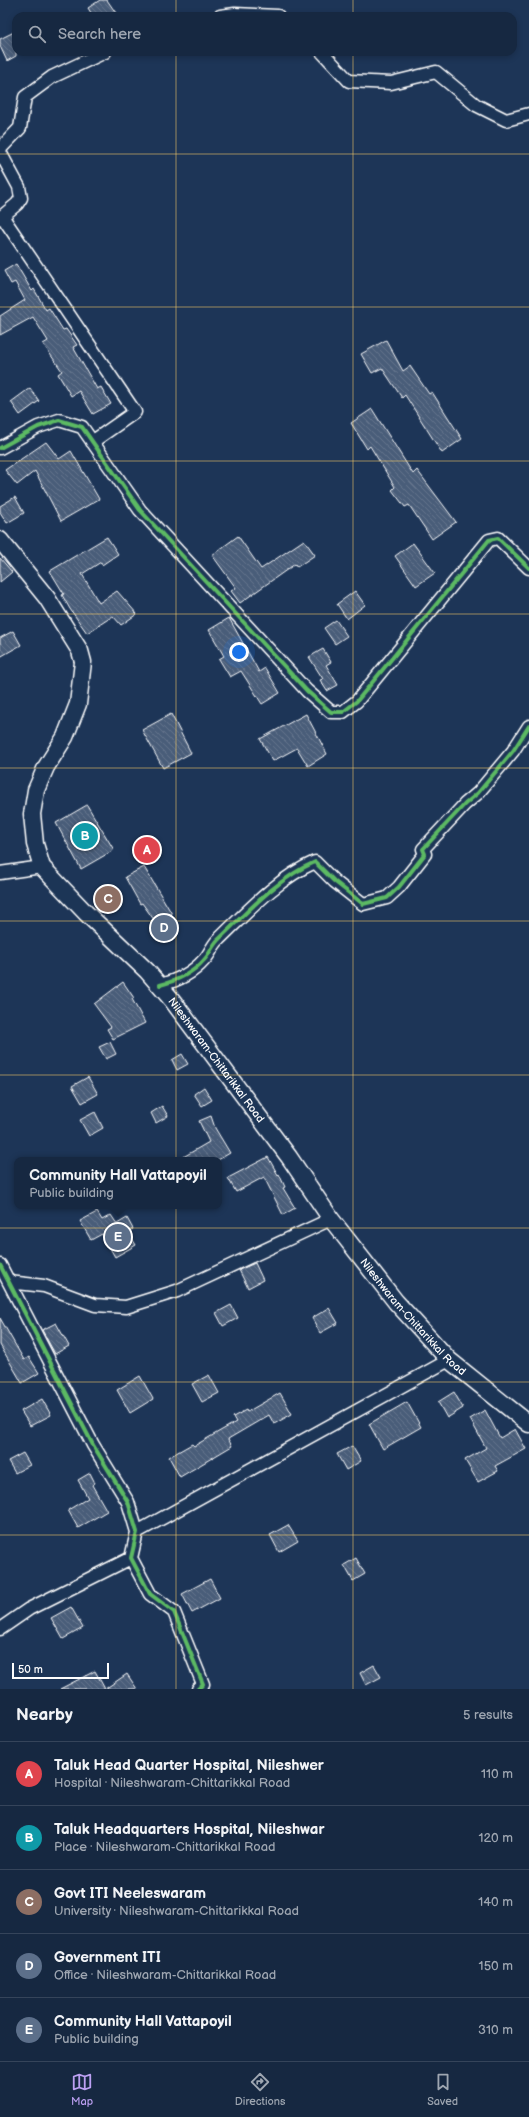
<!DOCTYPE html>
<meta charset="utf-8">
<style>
:root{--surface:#162841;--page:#23344c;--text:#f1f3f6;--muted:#9ea6b1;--line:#35445a;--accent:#bca0f2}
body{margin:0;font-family:"Balsamiq Sans",sans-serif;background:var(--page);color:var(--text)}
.scale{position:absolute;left:12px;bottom:10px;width:97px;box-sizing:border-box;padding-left:4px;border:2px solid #fff;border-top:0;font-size:11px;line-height:14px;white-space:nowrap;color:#fff;-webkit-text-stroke:3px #1d3557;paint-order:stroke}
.you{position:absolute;left:239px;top:652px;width:14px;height:14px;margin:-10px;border:3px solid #fff;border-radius:50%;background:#1a73e8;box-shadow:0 0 0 6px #1a73e833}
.badge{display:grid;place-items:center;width:26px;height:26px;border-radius:50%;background:var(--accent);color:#fff;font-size:13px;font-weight:700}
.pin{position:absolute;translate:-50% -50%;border:2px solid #fff;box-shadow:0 1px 4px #0006}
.popup{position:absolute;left:14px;top:1157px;width:208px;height:52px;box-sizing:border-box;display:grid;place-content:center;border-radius:8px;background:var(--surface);filter:drop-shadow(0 1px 3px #0005);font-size:13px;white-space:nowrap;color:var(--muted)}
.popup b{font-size:15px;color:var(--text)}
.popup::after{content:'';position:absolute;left:50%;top:100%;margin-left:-8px;border:8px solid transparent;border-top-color:var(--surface)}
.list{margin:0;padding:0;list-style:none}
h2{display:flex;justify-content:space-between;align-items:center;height:52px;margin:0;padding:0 16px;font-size:17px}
h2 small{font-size:13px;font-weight:400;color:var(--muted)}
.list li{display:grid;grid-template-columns:26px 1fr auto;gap:12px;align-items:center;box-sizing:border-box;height:64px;padding:0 16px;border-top:1px solid var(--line)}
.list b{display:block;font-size:15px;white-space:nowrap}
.list p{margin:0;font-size:13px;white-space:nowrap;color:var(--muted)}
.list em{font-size:13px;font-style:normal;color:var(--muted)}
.icon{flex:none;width:22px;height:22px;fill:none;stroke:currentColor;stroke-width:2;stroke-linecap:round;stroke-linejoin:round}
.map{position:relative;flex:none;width:529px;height:1689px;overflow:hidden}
.search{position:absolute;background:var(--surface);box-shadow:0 2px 6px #0003;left:12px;right:12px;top:12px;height:44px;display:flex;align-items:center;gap:10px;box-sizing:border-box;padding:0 14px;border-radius:12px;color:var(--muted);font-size:15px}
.sheet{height:372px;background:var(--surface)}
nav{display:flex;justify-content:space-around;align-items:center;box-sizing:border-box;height:56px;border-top:1px solid var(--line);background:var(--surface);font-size:11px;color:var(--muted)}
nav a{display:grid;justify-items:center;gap:2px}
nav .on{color:var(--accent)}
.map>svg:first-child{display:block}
.building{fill:url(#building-back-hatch);stroke:#fff}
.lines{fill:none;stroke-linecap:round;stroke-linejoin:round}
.minor-casing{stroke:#fff;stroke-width:15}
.major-casing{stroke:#fff;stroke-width:19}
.minor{stroke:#1d3557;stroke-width:12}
.major{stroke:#1d3557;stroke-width:16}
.cycleway-casing{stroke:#1d3557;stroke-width:6}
.cycleway{stroke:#5cba63;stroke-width:4}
.grid{fill:none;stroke:#ffd166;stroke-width:1;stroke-opacity:0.55}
.labels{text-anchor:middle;stroke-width:3;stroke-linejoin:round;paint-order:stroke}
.street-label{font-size:11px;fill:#fff;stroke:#1d3557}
</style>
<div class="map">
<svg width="529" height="1689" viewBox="0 0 529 1689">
<defs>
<pattern id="building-back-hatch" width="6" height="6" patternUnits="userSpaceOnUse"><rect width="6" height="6" fill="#4a5d79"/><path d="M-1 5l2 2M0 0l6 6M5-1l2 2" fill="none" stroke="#65758d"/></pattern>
</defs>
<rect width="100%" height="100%" fill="#1d3557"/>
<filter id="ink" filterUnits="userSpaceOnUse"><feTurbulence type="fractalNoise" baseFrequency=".025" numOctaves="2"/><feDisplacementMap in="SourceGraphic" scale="8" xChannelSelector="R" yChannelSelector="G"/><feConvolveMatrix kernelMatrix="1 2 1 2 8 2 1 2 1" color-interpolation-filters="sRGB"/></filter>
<g filter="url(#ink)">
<path class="building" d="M100 0H107L118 16H93L88 8Z
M16 31V56L7 61 0 46V39Z
M16 264 32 291 34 289 46 310 49 308 63 330 66 329 77 345 73 347 97 389 101 387 111 404 93 414 79 391 71 396 58 374 62 371 43 344 48 341 33 317 0 335V316L25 300 15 282 11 284 4 271Z
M386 340 403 371 410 366 429 394 432 392 462 439 442 453 405 395 402 398 382 368 372 373 361 354Z
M30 388 39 401 20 415 11 402Z
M372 409 413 474 417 470 456 522 432 539 409 505 405 507 392 490 395 487 370 446 367 449 351 423Z
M46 442 59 459 71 451 99 499 61 521 35 471 17 485 5 470Z
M15 497 24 513 7 523 0 512V506Z
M238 536 261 569 304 540 315 555 297 567 295 564 240 603 231 591 236 588 212 555Z
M107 537 118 554 102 565 101 562 82 574 99 603 117 591 137 614 121 625 113 616 87 633 70 609 62 595 64 594 50 571Z
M413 543 435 573 416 586 395 556Z
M0 558 12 572 0 582Z
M355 591 365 605 347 619 337 604Z
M229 618 259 672 265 668 280 693 262 704 241 671 230 677 219 659 224 656 209 630Z
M336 620 347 636 335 644 324 628Z
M13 631 21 645 0 657V638Z
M323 649 331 662 326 665 338 685 327 691 320 680 323 679 309 657Z
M171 714 191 753 163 768 142 730Z
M306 714 327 754 308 766 297 748 273 761 260 739Z
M87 805 114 850 81 869 56 823Z
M144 867 172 914 157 924 142 903 140 904 125 877Z
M123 982 134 998 132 999 145 1023 113 1039 107 1029 111 1027 94 1004Z
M110 1042 116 1054 106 1059 99 1047Z
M182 1054 188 1064 177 1070 172 1060Z
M88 1077 98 1094 82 1103 72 1086Z
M204 1087 212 1100 202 1106 194 1094Z
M162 1106 168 1116 156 1123 151 1113Z
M95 1112 103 1128 89 1136 80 1120Z
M211 1116 215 1128 230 1153 218 1160H178L209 1142 199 1121Z
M268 1157 278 1175 279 1174 285 1187 283 1188 295 1208 283 1215 264 1177 236 1192 228 1178Z
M97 1212 102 1220 111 1215 117 1224 127 1218 133 1229 128 1232 136 1245 115 1257 102 1234 91 1240 80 1221Z
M255 1263 263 1280 248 1288 239 1270Z
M231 1305 238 1318 223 1326 216 1313Z
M329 1308 338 1323 320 1333 312 1318Z
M0 1318 24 1360 29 1357 39 1373 22 1383 0 1345Z
M56 1323 69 1346 55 1354 42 1330Z
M209 1375 219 1393 202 1402 192 1384Z
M140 1376 153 1399 130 1413 117 1390Z
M454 1392 463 1408 447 1418 438 1402Z
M280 1393 292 1414 274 1424 269 1415 228 1439 232 1446 180 1477 169 1457 192 1444 194 1446 236 1422 233 1417 246 1410 247 1412Z
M42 1399 51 1415 30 1426 21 1411Z
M407 1402 421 1427 383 1449 369 1424Z
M485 1410 500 1438 515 1429 526 1449 495 1466 498 1471 478 1482 465 1460 486 1448 470 1419Z
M352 1446 361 1461 346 1470 337 1454Z
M23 1453 30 1465 15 1473 8 1461Z
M90 1473 95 1483 92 1485 107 1511 78 1528 68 1510 88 1498 78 1480Z
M288 1525 298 1541 279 1552 270 1535Z
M356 1558 365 1574 353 1581 344 1565Z
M210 1579 220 1598 192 1613 182 1594Z
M71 1607 83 1628 63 1639 51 1618Z
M374 1665 381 1677 366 1685 360 1673Z
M95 1671 105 1689 127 1674 137 1689H60Z"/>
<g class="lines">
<defs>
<path id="minor" d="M220 16 235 14 278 16
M322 52 349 81 391 83 436 72 476 105 506 120 529 114
M0 149 20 128 25 97 52 77 105 52
M0 152 19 187 21 198 17 204 0 218
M2 216 135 412 92 442
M0 448 38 427 59 420 82 427 140 510 307 691 331 712H343L357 701 489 540 498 538 529 568
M0 873 42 867
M160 985C176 981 192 974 204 960 210 954 212 946 218 940 247 912 278 878 315 862L334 881 363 904 387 898 399 887 425 854 423 849 465 804 478 793 513 751 529 726
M0 1265 93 1445 128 1502 137 1532 131 1558 150 1594 174 1612 203 1684 198 1689
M9 1282 44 1286 95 1305 126 1307 177 1291 331 1219
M137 1532 449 1360
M0 1629 29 1609 131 1558"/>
<g id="major">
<path id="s1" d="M0 540 47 598 80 651 83 662 78 704 65 737 46 767 36 790 32 814 35 844 42 867 86 913 147 971 172 1000 289 1157 331 1219 396 1302 449 1360 529 1424"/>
</g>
</defs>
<use href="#minor" class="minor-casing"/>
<use href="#major" class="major-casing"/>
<use href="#minor" class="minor"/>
<use href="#major" class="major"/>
<defs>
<path id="cycleway" d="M0 448 38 427 59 420 82 427 140 510 307 691 331 712H343L357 701 489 540 498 538 529 568
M160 985C176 981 192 974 204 960 210 954 212 946 218 940 247 912 278 878 315 862L334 881 363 904 387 898 399 887 425 854 423 849 465 804 478 793 513 751 529 726
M0 1265 93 1445 128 1502 137 1532 131 1558 150 1594 174 1612 203 1684 198 1689"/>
</defs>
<use href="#cycleway" class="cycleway-casing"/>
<use href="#cycleway" class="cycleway"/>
</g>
</g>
<path class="grid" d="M176 0V16M353 0V16M176 52V1689M353 52V1689M0 154H529M0 307H529M0 461H529M0 614H529M0 768H529M0 921H529M0 1075H529M0 1228H529M0 1382H529M0 1535H529"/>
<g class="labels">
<g class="street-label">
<text dy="4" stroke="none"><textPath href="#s1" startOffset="626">Nileshwaram-Chittarikkal Road</textPath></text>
<text dy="4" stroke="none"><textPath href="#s1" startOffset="950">Nileshwaram-Chittarikkal Road</textPath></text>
</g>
</g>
</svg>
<div class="scale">50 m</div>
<div class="you"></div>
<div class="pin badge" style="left:147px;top:850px;background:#e0444e">A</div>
<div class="pin badge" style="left:85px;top:836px;background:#0f9aa8">B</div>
<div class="pin badge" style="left:108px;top:899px;background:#8d6e63">C</div>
<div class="pin badge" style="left:164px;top:928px;background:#5c6f8a">D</div>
<div class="pin badge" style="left:118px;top:1237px;background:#5c6f8a">E</div>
<div class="popup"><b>Community Hall Vattapoyil</b>Public building</div>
<div class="search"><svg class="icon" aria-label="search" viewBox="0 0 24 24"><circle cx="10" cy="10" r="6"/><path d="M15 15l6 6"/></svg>Search here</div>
</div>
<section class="sheet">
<h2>Nearby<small>5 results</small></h2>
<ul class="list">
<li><span class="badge" style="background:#e0444e">A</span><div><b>Taluk Head Quarter Hospital, Nileshwer</b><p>Hospital · Nileshwaram-Chittarikkal Road</p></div><em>110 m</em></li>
<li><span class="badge" style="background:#0f9aa8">B</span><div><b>Taluk Headquarters Hospital, Nileshwar</b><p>Place · Nileshwaram-Chittarikkal Road</p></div><em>120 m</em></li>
<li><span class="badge" style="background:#8d6e63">C</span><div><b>Govt ITI Neeleswaram</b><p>University · Nileshwaram-Chittarikkal Road</p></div><em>140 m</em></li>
<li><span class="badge" style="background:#5c6f8a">D</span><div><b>Government ITI</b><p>Office · Nileshwaram-Chittarikkal Road</p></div><em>150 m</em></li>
<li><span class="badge" style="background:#5c6f8a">E</span><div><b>Community Hall Vattapoyil</b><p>Public building</p></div><em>310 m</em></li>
</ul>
</section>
<nav>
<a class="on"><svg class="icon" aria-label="map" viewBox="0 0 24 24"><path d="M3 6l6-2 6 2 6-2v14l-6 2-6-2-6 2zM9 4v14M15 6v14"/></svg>Map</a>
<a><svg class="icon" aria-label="directions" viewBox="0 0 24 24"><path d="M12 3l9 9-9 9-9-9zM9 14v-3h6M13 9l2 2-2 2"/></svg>Directions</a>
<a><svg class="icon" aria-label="saved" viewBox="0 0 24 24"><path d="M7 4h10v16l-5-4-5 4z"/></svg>Saved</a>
</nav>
